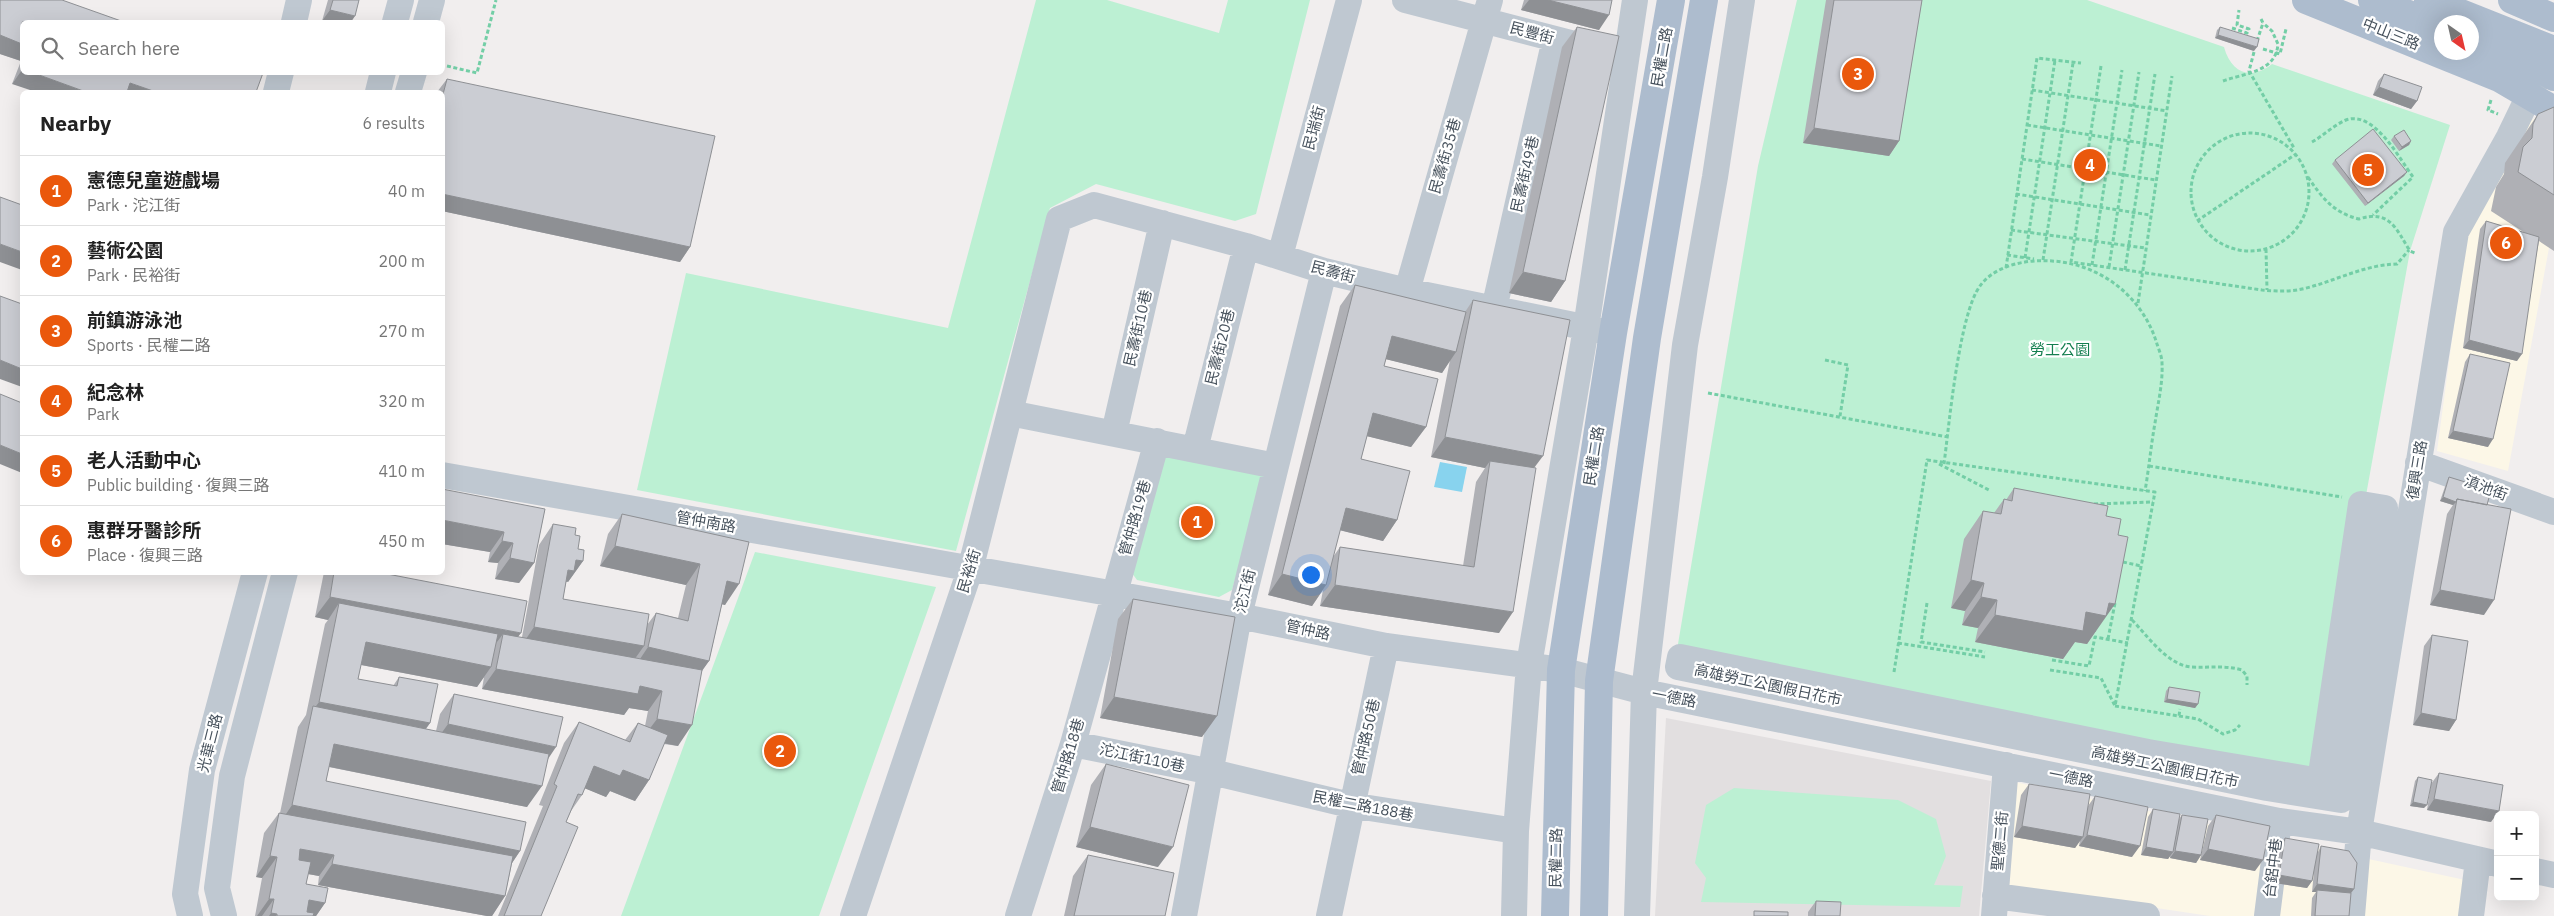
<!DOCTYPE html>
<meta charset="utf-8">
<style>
:root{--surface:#fff;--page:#f6f6f6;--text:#222;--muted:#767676;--line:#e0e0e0;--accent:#ea580c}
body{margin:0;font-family:"IBM Plex Sans","Noto Sans TC",sans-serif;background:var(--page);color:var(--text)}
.controls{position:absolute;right:15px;bottom:15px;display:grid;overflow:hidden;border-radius:8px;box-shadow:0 5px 20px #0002}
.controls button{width:45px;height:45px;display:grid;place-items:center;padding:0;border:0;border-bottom:1px solid var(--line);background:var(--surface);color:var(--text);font:25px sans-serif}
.compass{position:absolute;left:2434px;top:15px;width:45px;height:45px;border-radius:50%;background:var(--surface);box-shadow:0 5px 20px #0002;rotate:146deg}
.you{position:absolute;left:1310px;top:574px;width:18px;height:18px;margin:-12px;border:4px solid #fff;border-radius:50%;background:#1a73e8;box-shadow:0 0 0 8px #1a73e833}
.badge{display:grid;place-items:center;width:32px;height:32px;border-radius:50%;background:var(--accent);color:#fff;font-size:16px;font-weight:700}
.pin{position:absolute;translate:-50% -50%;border:2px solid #fff;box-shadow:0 1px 5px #0006}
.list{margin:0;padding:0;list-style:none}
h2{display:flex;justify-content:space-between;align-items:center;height:65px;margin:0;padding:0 20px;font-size:21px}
h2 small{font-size:16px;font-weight:400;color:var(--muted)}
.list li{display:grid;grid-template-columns:32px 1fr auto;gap:15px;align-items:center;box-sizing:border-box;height:70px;padding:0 20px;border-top:1px solid var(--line)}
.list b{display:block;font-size:19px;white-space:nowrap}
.list p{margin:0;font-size:16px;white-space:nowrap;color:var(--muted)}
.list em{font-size:16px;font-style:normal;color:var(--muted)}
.icon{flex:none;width:28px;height:28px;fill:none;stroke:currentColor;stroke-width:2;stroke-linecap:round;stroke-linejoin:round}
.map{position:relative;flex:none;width:2554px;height:916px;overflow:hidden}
.search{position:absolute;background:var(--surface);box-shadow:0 5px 20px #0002;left:20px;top:20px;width:425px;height:55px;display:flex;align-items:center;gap:12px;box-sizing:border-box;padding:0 18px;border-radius:8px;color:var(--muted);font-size:19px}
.panel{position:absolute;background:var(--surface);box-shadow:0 5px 20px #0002;left:20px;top:90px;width:425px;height:485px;border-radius:8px}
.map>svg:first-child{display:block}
.commercial{fill:#fcf7e7}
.education{fill:#e2dfe0}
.green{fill:#bcf0d3}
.water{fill:#88d3ee}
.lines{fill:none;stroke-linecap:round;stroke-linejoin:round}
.path{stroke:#73cea6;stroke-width:3;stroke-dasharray:4 2.5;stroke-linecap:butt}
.minor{stroke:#bfc8d1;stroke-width:26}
.major{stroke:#adbcce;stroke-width:28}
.wall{fill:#afb0b5;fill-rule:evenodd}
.shaded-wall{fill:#8e9094}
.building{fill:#cbcdd3;stroke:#8e9094}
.labels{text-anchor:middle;stroke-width:4.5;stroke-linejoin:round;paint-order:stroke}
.street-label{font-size:15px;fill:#46515c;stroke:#fff}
.park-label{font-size:15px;fill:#157f50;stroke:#fff}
</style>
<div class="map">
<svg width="2554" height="916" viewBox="0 0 2554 916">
<rect width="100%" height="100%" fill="#f1eeee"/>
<path class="commercial" d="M2537 116 2554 127 2551 237 2508 471 2437 451 2468 221 2503 146Z
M2015 782 2465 880 2461 916H2210L2009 886Z"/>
<path class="education" d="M1666 718 1991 781 1979 916H1655Z"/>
<path class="green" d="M1036 0H1107L1219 33 1228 0H1310L1256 214 1235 221 1096 184 1050 208 956 551 637 490 686 273 948 328Z
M1797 0H2087L2224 47C2231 73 2251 81 2272 64L2450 125 2410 251 2365 501 2319 788 1677 650 1758 166Z
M1160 455 1265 475 1232 590 1219 597 1137 580 1129 569Z
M755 552 936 587 819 916H621Z
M1734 788 1898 800 1936 819 1946 856 1934 885 1963 886 1960 907 1701 902 1706 878 1695 863 1706 805Z"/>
<path class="water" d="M1440 462 1467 467 1462 492 1434 487Z"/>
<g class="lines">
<path class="path" d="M2232 28 2247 33 2249 29 2237 25 2239 10
M2257 41 2263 23 2261 19
M2263 49 2280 54 2286 29
M2254 52 2249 71 2294 148
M447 66 477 73 496 0
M2101 66 2071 262 2262 290C2275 291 2289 292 2302 289 2334 282 2362 265 2397 264L2409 250
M2223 81C2245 73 2276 72 2278 44L2272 31 2263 23
M2032 90 2167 111
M2491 100 2488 110 2498 114
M2027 125 2161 146
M2191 192a59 59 0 1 1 118 0a59 59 0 1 1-118 0Z
M2312 142C2323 136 2334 125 2346 120 2374 110 2399 158 2413 177L2373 215
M2022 159 2156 180
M2308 177C2322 198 2334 213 2359 219 2390 209 2396 229 2410 251L2415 253
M2016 194 2150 215
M2197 221 2296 154
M2011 230 2145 248
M2266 249 2267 290
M2007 255 2034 259
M2025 258 2055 60
M2043 260 2073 63
M2092 265 2122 70
M2109 267 2139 72
M2006 268 2037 58 2081 63
M2125 270 2155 74
M2138 303 2172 76
M1825 360 1848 365 1840 416
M1708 393 1948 437
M1939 464 1989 490
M1944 464C1949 426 1959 314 1980 286 1995 265 2027 259 2052 261 2101 264 2143 297 2157 344 2159 350 2162 357 2162 363 2163 383 2158 403 2155 423 2151 445 2149 468 2145 491
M2149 466 2342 497
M2094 504 2153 502
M2123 562 2141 566
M1927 603 1921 642 1985 652
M2132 620C2147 635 2168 666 2192 667 2210 668 2225 665 2242 670L2247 676V685
M2108 639 2115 603
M1898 643 1985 657
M2052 660 2089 666 2095 637 2128 643
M2050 670 2101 678 2115 706
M1894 672 1927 460 2155 492 2115 706
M2115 706 2179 716 2180 709
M2179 716 2198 719 2223 734 2235 730 2240 725"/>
<path class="minor" d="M1405 0 1571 43
M294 22 299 0
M395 22 401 0
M426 22 432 0
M276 92 281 72
M378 92 383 72
M408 92 414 72
M1280 256 1349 0
M1407 291 1490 0
M1494 309 1555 39
M1010 413 1276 466
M1114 433 1162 223
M1195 449 1246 246
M2418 463 2554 512
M442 475 1239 616 1386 646 1561 670 1644 692 2279 821 2359 832 2498 864
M2361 504 2385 508 2341 800 2267 788 1678 667 1680 657 2148 752 2320 781Z
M1073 744 1212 772 1350 805 1516 831
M2535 871 2554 875
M1995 896 2147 916
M190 916 185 894 202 770 255 572
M224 916 217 888 232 776 285 572
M853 916 970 570 1059 219 1094 205 1246 246 1324 271 1407 291 1613 333
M1018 916 1073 744 1157 441
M1184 916 1239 616 1324 271
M1329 916 1386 646
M1514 916 1516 831 1529 665 1586 328 1635 0
M1637 916 1644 692 1685 345 1715 177 1742 0
M1994 916 2006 765
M2267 916 2279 821
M2352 916 2359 832 2456 232 2509 137 2539 75
M2471 916 2478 860"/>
<path class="major" d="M2306 0 2499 78 2554 110
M2372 0 2442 27
M2428 0 2554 50
M2512 0 2554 18
M2472 39 2507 53 2554 77
M1555 916 1561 670 1613 333 1671 0
M1594 916 1599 681 1647 338 1704 0"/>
</g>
<path class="wall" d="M0 0 22 22V72L12 84 21 61 0 54Z
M328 0H359L322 21Z
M1524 0H1612L1599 30 1521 10Z
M1826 0H1922L1899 141 1889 156 1803 143Z
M1577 27 1565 281 1551 302 1509 293 1562 47Z
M2220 27 2254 51 2215 38 2217 30Z
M2384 74 2417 101 2411 109 2373 95 2378 81Z
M447 79 690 247 680 262 442 211V92H437Z
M2554 107V251L2539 241 2517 361 2463 348 2480 229 2486 221 2525 233 2491 211 2496 187 2504 174 2505 163 2511 154 2538 114Z
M2394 136 2411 141 2409 145 2399 151 2391 140Z
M2335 160 2407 172 2404 176 2365 206 2332 164Z
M1355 285 1465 312 1473 300 1534 468 1499 633 1320 606 1323 590 1312 606 1268 595 1340 306ZM1386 359 1442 373 1450 360 1431 457 1485 468 1476 482 1463 566 1340 547 1333 557 1340 530 1383 541 1397 520 1361 459 1367 436 1411 447 1426 427 1384 366Z
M2470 354 2488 447 2448 438 2465 362Z
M2449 477 2487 505 2484 615 2430 605 2447 514 2453 505 2440 501 2447 481Z
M2014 488 2106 516 2096 632H2095L2087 644 2075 642 2063 659 1975 642 1978 628 1962 625 1965 611 1951 608 1964 539 1983 511 1994 513 2004 499 2006 500Z
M545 509 534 563 519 583 495 579 498 563 488 562 490 552 442 544Z
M622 514 749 542 725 605 722 604 709 661 702 670 678 746 664 744 649 780 635 801 610 791 606 797 585 788 582 795 571 811 566 822 541 916H498L543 806 539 805 564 743 579 722 625 740 638 723 645 726 648 711 629 708 624 715 482 689 484 677 477 687 361 665 358 679 393 686 399 677 430 723 426 729 436 731 440 714 454 694 547 760 527 807 329 767 326 781 520 851 512 863 505 896 492 916H487L318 885 319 876 308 874 306 884 325 903 316 916H255L262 878 256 877 264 833 279 813H280L298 727 306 715 325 624 328 620 315 617 324 572H377L518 637H522L539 545 553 524 575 535 578 549 583 561 568 582H566L563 599 647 625 656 613 678 618 686 585 600 566 608 534Z
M1133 599 1202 737 1100 718 1118 619Z
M2432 635 2456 720 2449 731 2413 725 2424 646Z
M2169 687 2198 704 2195 708 2164 702 2166 691Z
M1106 764 1158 867 1076 847 1091 785Z
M2439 773 2491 822 2427 810 2431 784Z
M2418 777 2424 808 2410 806 2415 781Z
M2029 784 2088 806 2095 796 2132 857 2079 846 2080 840 2075 848 2014 837 2021 795Z
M2153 809 2179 819 2182 815 2201 855 2196 863 2170 858V856L2168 859 2141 855 2148 817Z
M2216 815 2255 871 2200 860 2208 826Z
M2285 838 2318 852 2321 846 2354 889 2351 893 2349 916H2311L2312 898 2316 892H2312L2314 871 2312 881 2307 888 2274 883 2280 846Z
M1088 855 1165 916H1064L1073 876Z
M1816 901 1840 916H1808V912Z"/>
<path class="shaded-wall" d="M1529 0H1548L1609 15 1599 30 1521 10Z
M330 10 355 16 351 22H328L322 21Z
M0 35 22 44V59L21 61 0 54Z
M2218 35 2257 47 2254 51 2215 38Z
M22 70V72H31L86 92H36L12 84Z
M130 83 156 92H124Z
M2379 87 2417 101 2411 109 2373 95Z
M1814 128 1899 141 1889 156 1803 143Z
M2411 141 2409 145 2399 151 2402 147Z
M2407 172 2404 176 2365 206 2368 203Z
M442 194 690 247 680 262 442 211Z
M0 244 22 252V270L0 262Z
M1523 272 1565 281 1551 302 1509 293Z
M1392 336 1456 352 1442 373 1377 357Z
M2469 340 2522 354 2517 361 2463 348Z
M0 360 22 369V387L0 379Z
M1373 413 1426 427 1411 447 1358 434Z
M2453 431 2493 439 2488 447 2448 438Z
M1445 437 1543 456 1528 476 1490 461 1485 468 1431 457Z
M0 445 22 454V473L0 464Z
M2443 497 2456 502 2453 505 2440 501Z
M1346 508 1397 520 1383 541 1331 528Z
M442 520 504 532 490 552 442 544Z
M502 541 513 543 498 563 488 562Z
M615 546 700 564 686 585 600 566Z
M510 558 534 563 519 583 495 579Z
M576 560 583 561 568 582 567 581 559 592 554 591Z
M1282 574 1326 585 1312 606 1268 595Z
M1971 580 1984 583 1965 611 1951 608Z
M727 581 739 584 725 605 712 602Z
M1335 585 1513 612 1499 633 1320 606Z
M2440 590 2494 600 2484 615 2430 605Z
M330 597 521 633 506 653 503 634 491 650 339 603 328 620 315 617Z
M1981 597 1997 600 1978 628 1962 625Z
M2109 603 2115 604 2087 644 2075 642 2063 659 1975 642 1995 615Z
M534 627 644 646 629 667 520 648Z
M366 642 491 667 477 687 351 663Z
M648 647 709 661 695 681 634 668Z
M496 669 640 686 662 691 648 711 629 708 624 715 482 689Z
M1114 697 1217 716 1202 737 1100 718Z
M2167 699 2198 704 2195 708 2164 702Z
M319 702 430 723 415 743 311 713Z
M2421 713 2456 720 2449 731 2413 725Z
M657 719 692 725 678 746 642 739Z
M448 724 556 747 542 768 433 745Z
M334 744 542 786 527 807 320 765Z
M594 766 623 770 649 780 635 801 610 791 606 797 579 786Z
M2434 799 2499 811 2491 822 2427 810Z
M2413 802 2427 805 2424 808 2410 806Z
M292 805 520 851 506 872 278 826Z
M2022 826 2083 837 2075 848 2014 837Z
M1090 827 1173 847 1158 867 1076 847Z
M2087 835 2140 846 2132 857 2079 846Z
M2146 847 2173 852 2168 859 2141 855Z
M300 849 334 855 319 876 286 870Z
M2208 849 2263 860 2255 871 2200 860Z
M2175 851 2201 855 2196 863 2170 858Z
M270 856 277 857 262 878 256 877Z
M332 864 505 896 492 916H487L318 885Z
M2279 875 2312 881 2307 888 2274 883Z
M2317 884 2354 889 2348 897 2317 890 2316 892H2312Z
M269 899H274L262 916H257Z
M309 900 325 903 316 916H298Z
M271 913 277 914 276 916H269Z"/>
<path class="building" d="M0 0H62L124 22H22V44L0 35Z
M333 0H359L355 16 330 10Z
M1548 0H1612L1609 15Z
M1834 0H1922L1899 141 1814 128Z
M1577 27 1619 36 1565 281 1523 272Z
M2220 27 2259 39 2257 47 2218 35Z
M31 72H261L263 73 256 92H156L130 83 127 92H86Z
M2384 74 2422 87 2417 101 2379 87Z
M447 79 715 136 690 247 442 194V98Z
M2554 107V195L2518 172 2523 147 2532 138 2533 124 2538 114Z
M2373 129 2407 172 2368 203 2335 160Z
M2404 130 2411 141 2402 147 2394 136Z
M0 197 22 205V252L0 244Z
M2486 221 2539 237 2522 354 2469 340Z
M1355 285 1466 312 1456 352 1392 336 1384 366 1438 379 1426 427 1373 413 1361 459 1410 471 1397 520 1346 508 1326 585 1282 574Z
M0 296 22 304V369L0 360Z
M1473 300 1570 320 1543 456 1445 437Z
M2470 354 2510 363 2493 439 2453 431Z
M0 394 22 403V454L0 445Z
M1490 461 1536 468 1513 612 1335 585 1340 547 1474 567Z
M2449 477 2491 490 2487 505 2457 499 2456 502 2443 497Z
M2014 488 2108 506 2106 516 2121 519 2118 535 2128 537 2115 604 2109 603 2106 616 2086 612 2083 631 1995 615 1997 600 1981 597 1984 583 1971 580 1983 511 2001 514 2004 499 2012 501Z
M442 489 545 509 534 563 510 558 513 543 502 541 504 532 442 520Z
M2457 499 2511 509 2494 600 2440 590Z
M622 514 749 542 739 584 727 581 709 661 648 647 656 613 688 621 700 564 615 546Z
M553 524 576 528 575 535 580 536 578 549 584 550 583 561 576 560 574 571 568 570 563 599 649 614 644 646 534 627Z
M334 572H377L527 601 521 633 330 597Z
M1133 599 1235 617 1217 716 1114 697Z
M339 603 498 634 491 667 366 642 358 679 397 686 399 677 438 684 430 723 319 702Z
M503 634 702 670 692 725 657 719 662 691 640 686 638 694 496 669Z
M2432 635 2468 641 2456 720 2421 713Z
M2169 687 2200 692 2198 704 2167 699Z
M454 694 563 717 556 747 448 724Z
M313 706 549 754 542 786 334 744 326 781 526 822 520 851 292 805Z
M579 722 630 742 638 723 668 735 649 780 623 770 620 776 594 766 582 795 578 794 566 822 578 827 541 916H504L557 786 554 784Z
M1106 764 1189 785 1173 847 1090 827Z
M2439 773 2503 785 2499 811 2434 799Z
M2418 777 2432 780 2427 805 2413 802Z
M2029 784 2090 794 2083 837 2022 826Z
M2095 796 2148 807 2140 846 2087 835Z
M2153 809 2180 814 2173 852 2146 847Z
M279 813 513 856 505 896 332 864 334 855 300 849 299 860 311 862 306 884 328 888 325 903 309 900 307 912 314 913 313 916H277V914L271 913 274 899H269L277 857 270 856Z
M2182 815 2208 819 2201 855 2175 851Z
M2216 815 2270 826 2263 860 2208 849Z
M2285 838 2319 844 2312 881 2279 875Z
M2321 846 2349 851 2357 863 2354 889 2317 884Z
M1088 855 1174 873 1165 916H1074Z
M2317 890 2351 893 2349 916H2315Z
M1816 901 1841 902 1840 916H1815Z
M1754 911 1788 912V916H1754Z"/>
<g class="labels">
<g class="street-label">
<text transform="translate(1532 33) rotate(15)" y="5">民豐街</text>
<text transform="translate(2391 34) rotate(22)" y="5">中山三路</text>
<text transform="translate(1662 57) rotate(-80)" y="5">民權二路</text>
<text transform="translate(1314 128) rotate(-75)" y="5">民瑞街</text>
<text transform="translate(1445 156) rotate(-74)" y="5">民壽街35巷</text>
<text transform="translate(1525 174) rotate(-77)" y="5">民壽街49巷</text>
<text transform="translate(1333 272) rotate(15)" y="5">民壽街</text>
<text transform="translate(1138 328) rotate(-77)" y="5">民壽街10巷</text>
<text transform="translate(1220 347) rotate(-76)" y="5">民壽街20巷</text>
<text transform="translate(1594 456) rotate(-81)" y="5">民權二路</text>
<text transform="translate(2417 470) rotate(-81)" y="5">復興三路</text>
<text transform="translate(2486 488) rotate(20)" y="5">滇池街</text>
<text transform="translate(1135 518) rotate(-74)" y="5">管仲路19巷</text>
<text transform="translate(706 522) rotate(10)" y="5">管仲南路</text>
<text transform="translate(969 571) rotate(-73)" y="5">民裕街</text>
<text transform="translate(1245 591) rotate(-76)" y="5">沱江街</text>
<text transform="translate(1308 630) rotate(12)" y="5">管仲路</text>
<text transform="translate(1768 685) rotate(12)" y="5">高雄勞工公園假日花市</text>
<text transform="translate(1674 698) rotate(11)" y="5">一德路</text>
<text transform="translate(1366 737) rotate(-77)" y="5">管仲路50巷</text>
<text transform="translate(210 743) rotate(-76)" y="5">光華三路</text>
<text transform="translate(1068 756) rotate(-73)" y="5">管仲路18巷</text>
<text transform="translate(1142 758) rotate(12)" y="5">沱江街110巷</text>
<text transform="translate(2165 767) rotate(12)" y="5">高雄勞工公園假日花市</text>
<text transform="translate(2071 778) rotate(11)" y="5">一德路</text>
<text transform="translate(1363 806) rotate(11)" y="5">民權二路188巷</text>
<text transform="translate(2000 841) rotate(-85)" y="5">聖德二街</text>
<text transform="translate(1556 858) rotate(-89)" y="5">民權二路</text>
<text transform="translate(2273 868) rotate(-83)" y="5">台鋁中巷</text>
</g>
<g class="park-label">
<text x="2060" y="355">勞工公園</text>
</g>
</g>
</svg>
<div class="controls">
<button>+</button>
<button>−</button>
</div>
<svg class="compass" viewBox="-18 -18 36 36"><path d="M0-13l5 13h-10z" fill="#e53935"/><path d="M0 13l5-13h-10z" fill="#767676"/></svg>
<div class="you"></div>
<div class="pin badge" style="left:1197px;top:522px">1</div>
<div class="pin badge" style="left:780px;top:751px">2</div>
<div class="pin badge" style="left:1858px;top:74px">3</div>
<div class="pin badge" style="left:2090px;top:165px">4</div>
<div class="pin badge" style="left:2368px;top:170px">5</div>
<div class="pin badge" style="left:2506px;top:243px">6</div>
<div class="search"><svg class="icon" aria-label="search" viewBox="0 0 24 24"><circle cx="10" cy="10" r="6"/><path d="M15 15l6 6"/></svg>Search here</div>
<section class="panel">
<h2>Nearby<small>6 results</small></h2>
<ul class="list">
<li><span class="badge">1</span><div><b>憲德兒童遊戲場</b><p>Park · 沱江街</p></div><em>40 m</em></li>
<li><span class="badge">2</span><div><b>藝術公園</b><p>Park · 民裕街</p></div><em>200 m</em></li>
<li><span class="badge">3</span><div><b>前鎮游泳池</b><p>Sports · 民權二路</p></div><em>270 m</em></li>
<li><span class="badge">4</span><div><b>紀念林</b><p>Park</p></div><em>320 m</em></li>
<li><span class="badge">5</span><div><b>老人活動中心</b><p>Public building · 復興三路</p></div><em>410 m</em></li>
<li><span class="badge">6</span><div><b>惠群牙醫診所</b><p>Place · 復興三路</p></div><em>450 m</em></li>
</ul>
</section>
</div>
